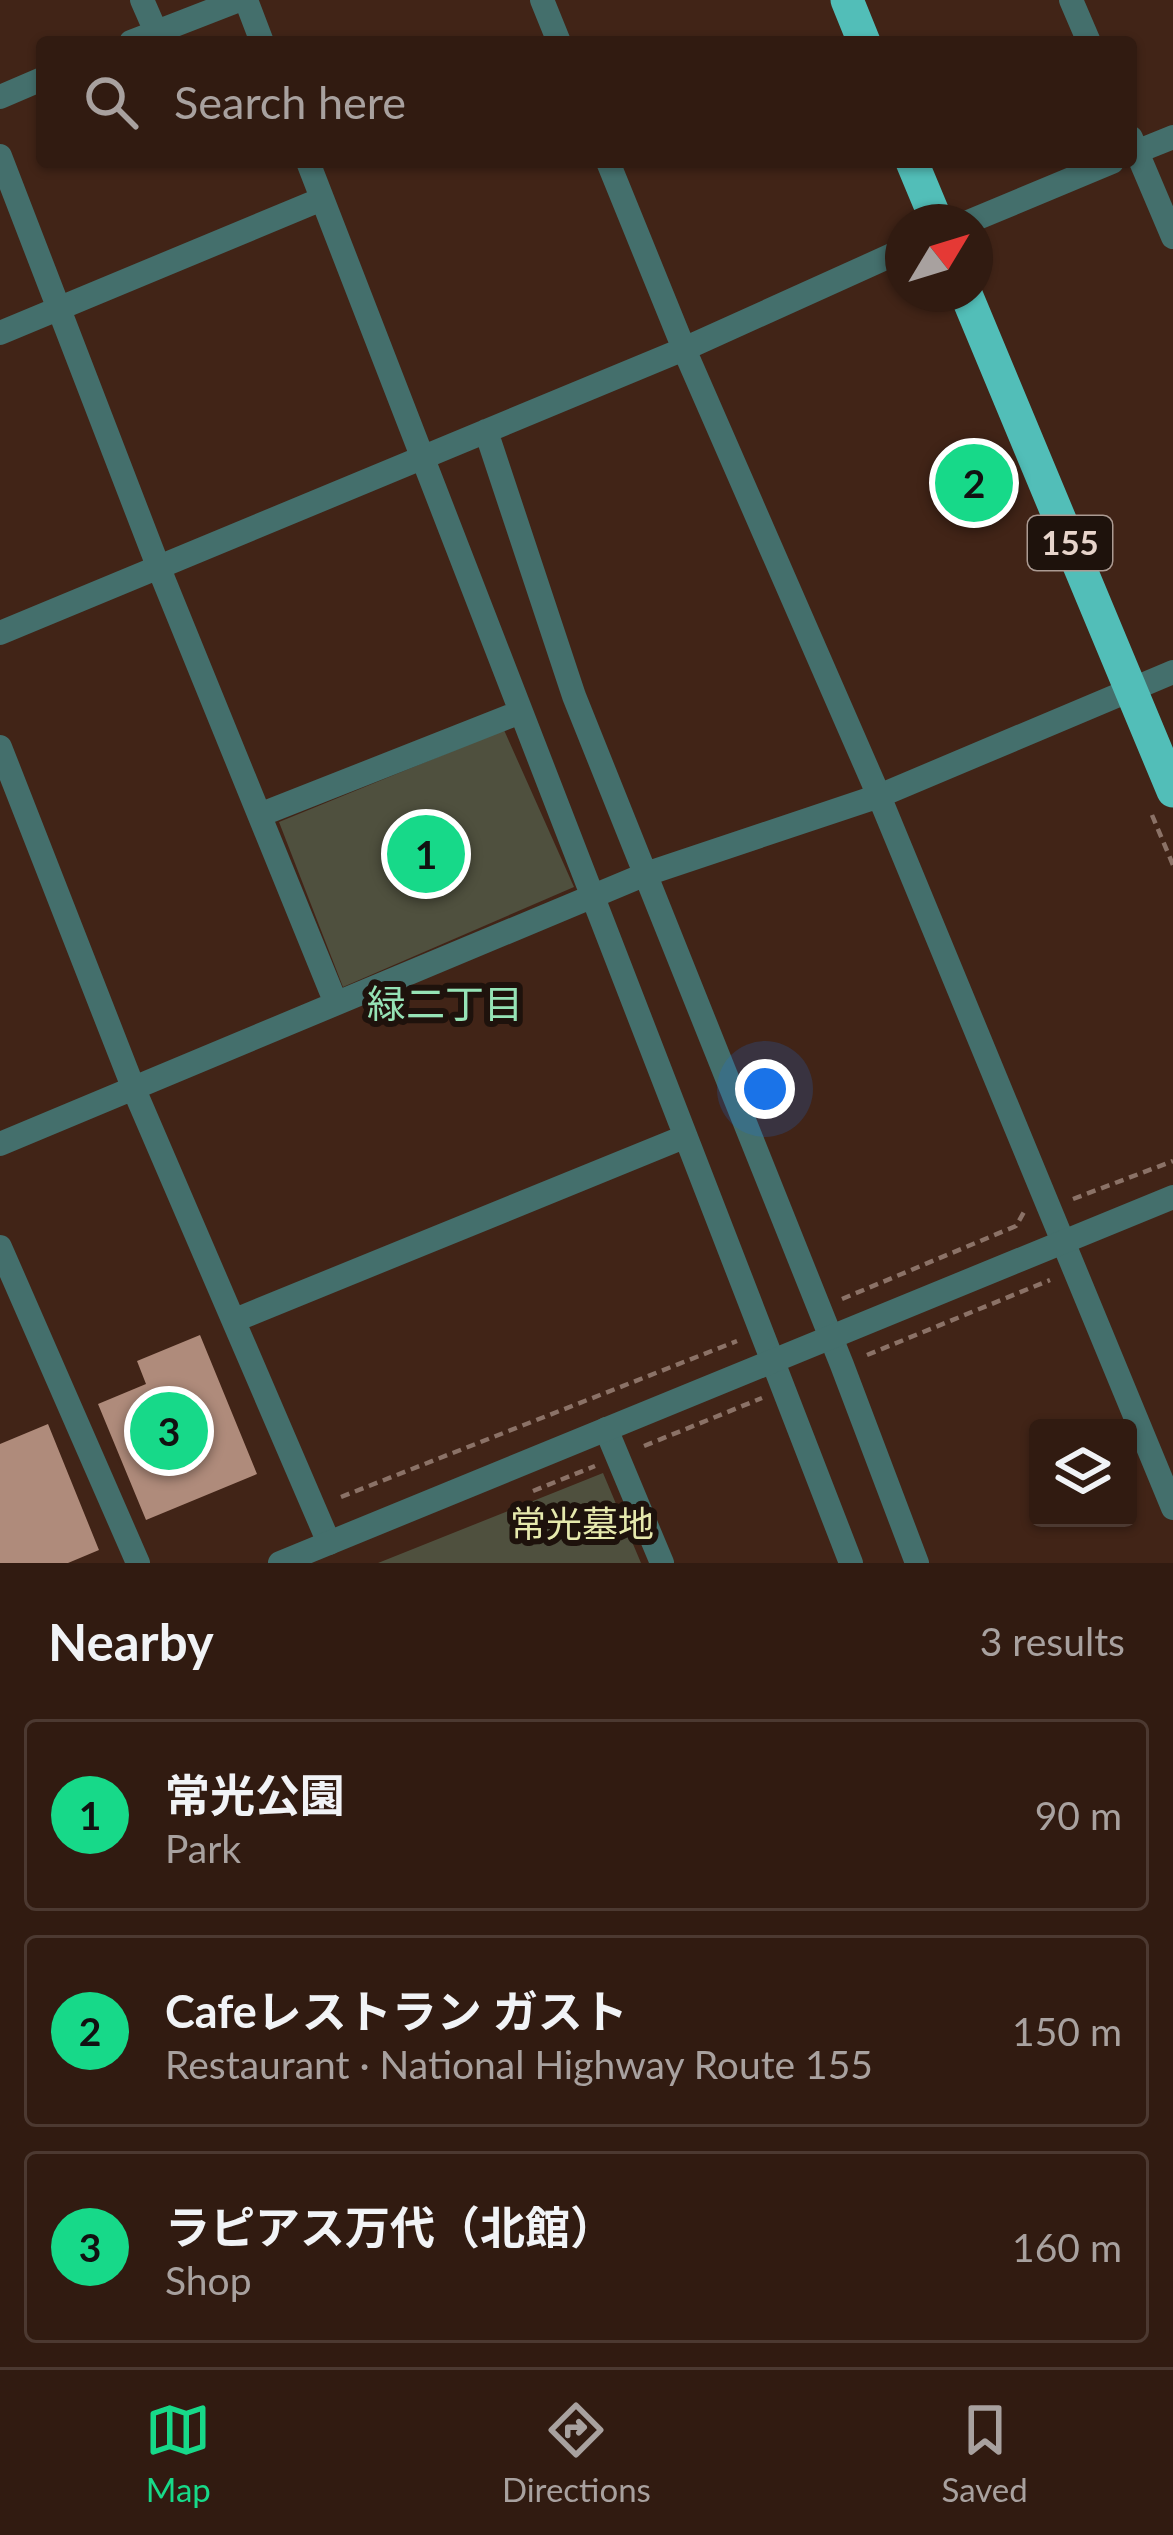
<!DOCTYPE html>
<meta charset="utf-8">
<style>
:root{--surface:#311b11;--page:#39241a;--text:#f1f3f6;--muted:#a8a19f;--line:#4c3931;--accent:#17d989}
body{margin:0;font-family:Lato,"Noto Sans JP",sans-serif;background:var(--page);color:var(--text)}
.controls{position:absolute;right:36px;bottom:36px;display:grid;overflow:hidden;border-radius:12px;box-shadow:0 3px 9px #0004}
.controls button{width:108px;height:108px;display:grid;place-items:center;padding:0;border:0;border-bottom:3px solid var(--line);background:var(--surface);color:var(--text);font:60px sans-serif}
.compass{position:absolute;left:885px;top:204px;width:108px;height:108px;border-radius:50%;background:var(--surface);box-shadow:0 3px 9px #0004;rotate:52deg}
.you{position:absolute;left:765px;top:1089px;width:42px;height:42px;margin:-30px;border:9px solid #fff;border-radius:50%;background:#1a73e8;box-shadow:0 0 0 18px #1a73e833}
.badge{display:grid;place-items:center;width:78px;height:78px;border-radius:50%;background:var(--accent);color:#111;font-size:39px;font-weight:700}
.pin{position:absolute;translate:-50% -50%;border:6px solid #fff;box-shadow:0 3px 12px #0006}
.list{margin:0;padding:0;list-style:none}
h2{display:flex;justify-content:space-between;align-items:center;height:156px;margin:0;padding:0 48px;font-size:51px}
h2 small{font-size:39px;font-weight:400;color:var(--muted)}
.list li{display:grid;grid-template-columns:78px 1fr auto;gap:36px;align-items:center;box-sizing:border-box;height:192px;margin:0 24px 24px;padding:0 24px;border:3px solid var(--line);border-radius:12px}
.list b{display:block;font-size:45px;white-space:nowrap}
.list p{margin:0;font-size:39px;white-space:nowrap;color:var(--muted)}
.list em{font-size:39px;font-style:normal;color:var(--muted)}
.icon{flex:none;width:66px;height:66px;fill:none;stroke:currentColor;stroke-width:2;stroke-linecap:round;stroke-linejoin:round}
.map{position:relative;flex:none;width:1173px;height:1563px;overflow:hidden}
.search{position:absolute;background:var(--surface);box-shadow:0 3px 9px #0004;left:36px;right:36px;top:36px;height:132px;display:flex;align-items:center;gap:30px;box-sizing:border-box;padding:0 42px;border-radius:12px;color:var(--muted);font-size:45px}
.sheet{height:804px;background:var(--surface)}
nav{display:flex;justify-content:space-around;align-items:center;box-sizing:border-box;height:168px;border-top:3px solid var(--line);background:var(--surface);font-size:33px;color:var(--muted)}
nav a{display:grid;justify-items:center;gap:6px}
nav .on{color:var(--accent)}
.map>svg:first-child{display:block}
.green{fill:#4f503e}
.building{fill:#af8b7b}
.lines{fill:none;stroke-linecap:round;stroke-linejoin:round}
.path{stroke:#8b7267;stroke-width:4.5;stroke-dasharray:9 6;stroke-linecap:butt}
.minor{stroke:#446f6c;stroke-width:24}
.tertiary{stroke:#446f6c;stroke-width:24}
.trunk{stroke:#52beb8;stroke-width:33}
.labels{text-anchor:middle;stroke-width:12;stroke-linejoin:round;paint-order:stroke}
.shield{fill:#1e120c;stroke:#ab9a92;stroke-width:3}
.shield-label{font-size:33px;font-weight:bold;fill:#e7d4cb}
.park-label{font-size:36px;fill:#e6e9ad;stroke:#1e120c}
.neighbourhood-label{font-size:39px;fill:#96e3b6;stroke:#1e120c}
</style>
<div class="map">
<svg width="1173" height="1563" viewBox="0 0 1173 1563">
<rect width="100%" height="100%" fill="#412417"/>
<path class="green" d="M504 730 574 887 343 987 279 822Z
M603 1473 641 1563H378Z"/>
<path class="building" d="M200 1335 257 1474 146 1520 98 1404 146 1384 137 1361Z
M48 1424 99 1550 68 1563H0V1444Z"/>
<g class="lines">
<path class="path" d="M985 243 981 254 989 271
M1152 815 1173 865
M1073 1199 1173 1161
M842 1299 1016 1226 1024 1212
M867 1355 1050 1280
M644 1446 762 1398
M533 1491 595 1466
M341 1497 737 1341"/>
<path class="minor" d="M142 0 156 32
M246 0 262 42
M542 0 559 42
M1071 0 1089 42
M131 42 239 0
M0 97 42 79
M1131 138 1173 237
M1131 154 1173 137
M0 156 158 566 335 1001
M308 162 851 1563
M608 162 684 349 879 796 1173 1508
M968 222 1112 162
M0 333 322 199
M486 431 574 696 842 1365 917 1563
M0 633 684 349 903 250
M0 747 133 1087 329 1543
M262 814 518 713
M0 1144 646 874 879 796 1173 672
M0 1247 138 1563
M235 1320 684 1137
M606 1429 662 1563"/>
<path class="tertiary" d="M280 1563 1173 1197"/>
<path class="trunk" d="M847 0 864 42
M912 162 937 222
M966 294 1173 791"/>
</g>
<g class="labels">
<rect class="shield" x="1028" y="516" width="84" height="54" rx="9"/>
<g class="shield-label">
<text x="1070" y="555">155</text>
</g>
<g class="park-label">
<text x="582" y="1537">常光墓地</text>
</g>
<g class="neighbourhood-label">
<text x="445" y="1018">緑二丁目</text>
</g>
</g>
</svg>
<div class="controls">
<button><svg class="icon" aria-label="layers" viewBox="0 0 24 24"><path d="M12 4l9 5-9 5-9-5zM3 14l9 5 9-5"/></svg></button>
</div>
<svg class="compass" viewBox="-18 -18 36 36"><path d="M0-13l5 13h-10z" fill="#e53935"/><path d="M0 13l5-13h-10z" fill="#a8a19f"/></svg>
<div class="you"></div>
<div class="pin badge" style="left:426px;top:854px">1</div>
<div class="pin badge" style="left:974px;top:483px">2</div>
<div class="pin badge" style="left:169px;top:1431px">3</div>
<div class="search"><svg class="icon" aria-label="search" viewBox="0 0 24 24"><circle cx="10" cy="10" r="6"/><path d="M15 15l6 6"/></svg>Search here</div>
</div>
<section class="sheet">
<h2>Nearby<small>3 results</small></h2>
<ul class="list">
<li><span class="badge">1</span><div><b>常光公園</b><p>Park</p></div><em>90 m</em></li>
<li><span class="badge">2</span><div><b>Cafeレストラン ガスト</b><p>Restaurant · National Highway Route 155</p></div><em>150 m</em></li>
<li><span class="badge">3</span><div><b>ラピアス万代（北館）</b><p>Shop</p></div><em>160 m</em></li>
</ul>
</section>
<nav>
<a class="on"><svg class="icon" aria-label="map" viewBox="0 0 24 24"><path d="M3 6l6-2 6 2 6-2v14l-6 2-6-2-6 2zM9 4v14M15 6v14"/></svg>Map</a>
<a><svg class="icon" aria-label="directions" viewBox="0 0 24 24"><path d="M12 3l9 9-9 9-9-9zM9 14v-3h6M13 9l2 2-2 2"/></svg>Directions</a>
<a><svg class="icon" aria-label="saved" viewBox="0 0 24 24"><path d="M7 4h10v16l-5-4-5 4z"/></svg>Saved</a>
</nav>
